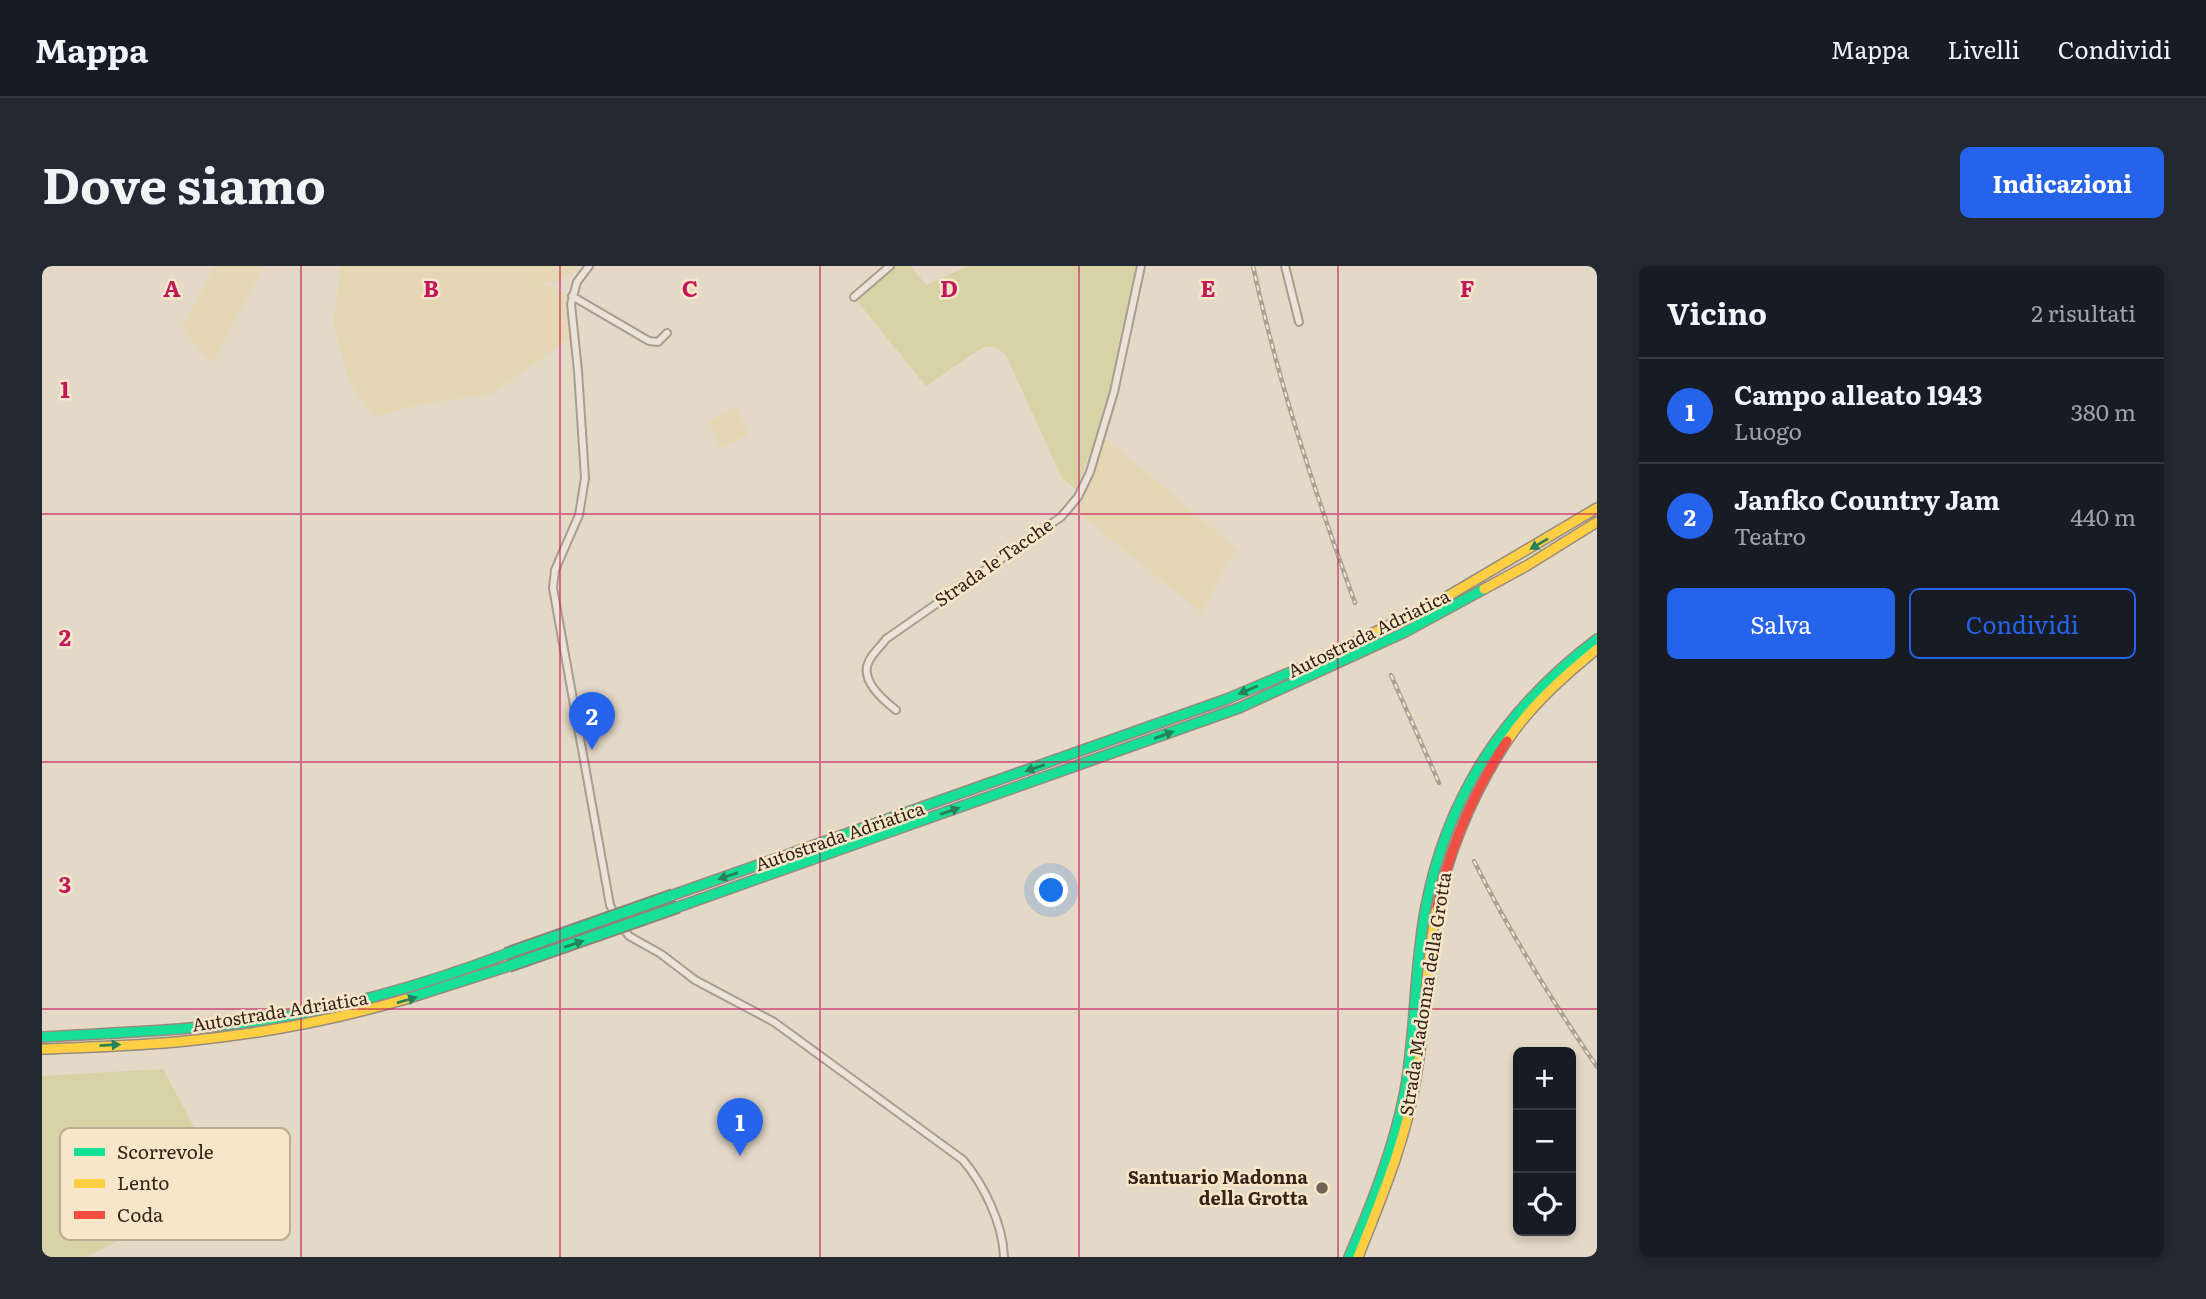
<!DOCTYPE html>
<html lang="it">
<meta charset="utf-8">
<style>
:root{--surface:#171b24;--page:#242831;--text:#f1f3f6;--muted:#9ea1a6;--line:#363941;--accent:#2563eb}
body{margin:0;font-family:Literata,serif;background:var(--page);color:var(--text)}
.controls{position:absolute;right:21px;bottom:21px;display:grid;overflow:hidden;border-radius:10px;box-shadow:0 4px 10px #0003}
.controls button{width:63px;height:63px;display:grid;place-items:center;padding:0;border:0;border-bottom:2px solid var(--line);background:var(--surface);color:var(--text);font:35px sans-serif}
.you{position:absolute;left:1010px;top:625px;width:24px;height:24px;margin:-18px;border:5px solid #fff;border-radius:50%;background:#1a73e8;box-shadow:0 0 0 10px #1a73e833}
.badge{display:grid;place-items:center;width:46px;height:46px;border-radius:50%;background:var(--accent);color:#fff;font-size:23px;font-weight:700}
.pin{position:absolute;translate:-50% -58px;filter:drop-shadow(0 2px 4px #0008)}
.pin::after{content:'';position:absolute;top:37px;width:24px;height:21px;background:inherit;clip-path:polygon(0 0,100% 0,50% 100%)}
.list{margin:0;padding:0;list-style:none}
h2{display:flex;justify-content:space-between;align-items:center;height:91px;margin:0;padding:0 28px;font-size:30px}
h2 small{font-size:23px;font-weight:400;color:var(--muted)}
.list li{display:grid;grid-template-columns:46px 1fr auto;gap:21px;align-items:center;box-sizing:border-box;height:105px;padding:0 28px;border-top:2px solid var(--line)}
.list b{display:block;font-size:26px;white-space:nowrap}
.list p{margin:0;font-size:23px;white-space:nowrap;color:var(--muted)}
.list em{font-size:23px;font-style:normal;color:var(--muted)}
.actions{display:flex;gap:14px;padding:21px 28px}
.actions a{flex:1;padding:16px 0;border:2px solid var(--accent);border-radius:10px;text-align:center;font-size:24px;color:var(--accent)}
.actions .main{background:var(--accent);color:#fff}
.icon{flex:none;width:38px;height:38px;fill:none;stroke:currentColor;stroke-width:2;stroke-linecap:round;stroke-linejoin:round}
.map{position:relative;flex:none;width:1555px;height:991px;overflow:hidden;border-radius:10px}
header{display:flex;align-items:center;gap:42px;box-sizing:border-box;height:98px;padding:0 35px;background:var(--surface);border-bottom:2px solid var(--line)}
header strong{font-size:33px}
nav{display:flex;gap:38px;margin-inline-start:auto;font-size:24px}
.intro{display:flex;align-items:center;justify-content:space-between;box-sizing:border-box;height:168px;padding:0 42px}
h1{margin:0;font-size:49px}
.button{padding:18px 32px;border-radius:10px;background:var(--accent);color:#fff;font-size:24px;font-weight:700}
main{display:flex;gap:42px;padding:0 42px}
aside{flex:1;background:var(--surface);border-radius:10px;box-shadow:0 4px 10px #0003}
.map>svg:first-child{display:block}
.farmland{fill:#e6d7b4}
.green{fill:#d7d3a7}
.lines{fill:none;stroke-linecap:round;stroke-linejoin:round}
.street-casing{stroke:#a89d90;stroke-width:10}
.fast-casing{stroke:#978c80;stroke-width:12}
.slow-casing{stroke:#978c80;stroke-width:12}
.jam-casing{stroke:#978c80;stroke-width:12}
.street{stroke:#ebe3d8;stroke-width:6}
.fast{stroke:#16e098;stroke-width:9}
.slow{stroke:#ffcf43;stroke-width:9}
.jam{stroke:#f24e42;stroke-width:9}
.rail-casing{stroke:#a9a299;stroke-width:4.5}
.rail{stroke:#f8e6c9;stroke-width:2;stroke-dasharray:5;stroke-linecap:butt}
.fast-bridge-casing{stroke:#8d8377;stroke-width:14;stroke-linecap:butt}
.fast-bridge{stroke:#16e098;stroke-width:10}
.oneway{fill:#268258}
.grid{fill:none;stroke:#c2185b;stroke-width:2;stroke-opacity:0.55}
.poi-dot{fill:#726356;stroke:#f8e6c9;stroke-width:2.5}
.labels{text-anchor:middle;stroke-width:5;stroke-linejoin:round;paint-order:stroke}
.street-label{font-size:18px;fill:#352419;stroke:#f8e6c9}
.poi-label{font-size:18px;font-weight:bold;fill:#352419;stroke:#f8e6c9;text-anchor:end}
.key{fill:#f8e6c9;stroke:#beac94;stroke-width:2}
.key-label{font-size:19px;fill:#352419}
.grid-label{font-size:23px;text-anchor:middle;font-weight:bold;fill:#c2185b;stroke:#f8e6c9;stroke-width:5;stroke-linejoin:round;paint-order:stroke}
</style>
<header>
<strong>Mappa</strong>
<nav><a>Mappa</a><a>Livelli</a><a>Condividi</a></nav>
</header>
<div class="intro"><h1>Dove siamo</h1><a class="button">Indicazioni</a></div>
<main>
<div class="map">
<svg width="1555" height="991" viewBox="0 0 1555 991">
<rect width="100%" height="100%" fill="#e4d8c6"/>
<path class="farmland" d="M173 0H222L170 97 140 62Z
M299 0H538L519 15 511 16H502L487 5 502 19 530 30 533 69 449 128 380 138 331 151 307 115 291 56Z
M695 140 706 169 678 182 667 155Z
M1061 170 1195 284 1183 300 1160 347 1035 245 1036 231Z"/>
<path class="green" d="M850 0H869L884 19 926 0H1099L1072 126 1034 223 1020 212 964 89 953 81H941L884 120 812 31Z
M121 803 175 904 148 938 45 991H0V810Z"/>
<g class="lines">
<defs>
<path id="street" d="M547 0 535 16 529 38 536 105 543 212 537 249 513 304 511 322 568 639 577 657 587 670 619 688 653 714 732 756 921 894C942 919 961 958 962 991
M1243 0 1257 56
M530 30 607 75 616 76 625 67
M812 31 848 0
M854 444C841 434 817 414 827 395 831 387 839 380 844 373L1019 251 1036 231 1048 206 1072 126 1099 0"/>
<path id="fast" d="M631 629 1185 433 1275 395 1329 368
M636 641 1197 442 1363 366 1442 323
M364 733 467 700
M0 771C67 767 135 765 202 757 292 745 379 720 464 688
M1307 991C1330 937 1352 882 1363 825 1374 764 1372 701 1384 640 1406 527 1465 441 1555 373"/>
<path id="slow" d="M1442 323 1486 299 1555 256
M1329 368 1396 336 1555 242
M1465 475C1489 439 1522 410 1555 383
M0 783C48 781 96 780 144 775 218 768 292 754 364 733
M1316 991C1339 933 1364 874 1374 812 1384 756 1383 697 1395 641"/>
<path id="jam" d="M1395 641C1408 581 1431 527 1465 475"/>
</defs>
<use href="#street" class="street-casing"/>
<use href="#fast" class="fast-casing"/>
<use href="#slow" class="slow-casing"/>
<use href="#jam" class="jam-casing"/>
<use href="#street" class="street"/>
<use href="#fast" class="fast"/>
<use href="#slow" class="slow"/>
<use href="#jam" class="jam"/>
<defs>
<path id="rail" d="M1211 0C1236 116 1273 226 1313 337
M1349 409 1397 517
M1432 595C1468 667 1510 735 1555 801"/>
</defs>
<use href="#rail" class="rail-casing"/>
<use href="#rail" class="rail"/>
<defs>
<path id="fast-bridge" d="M464 688 631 629
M467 700 636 641"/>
</defs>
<use href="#fast-bridge" class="fast-bridge-casing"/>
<use href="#fast-bridge" class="fast-bridge"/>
</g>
<defs><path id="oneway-solid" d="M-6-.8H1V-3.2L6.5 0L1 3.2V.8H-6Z" transform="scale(1.75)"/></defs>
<g class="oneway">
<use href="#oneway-solid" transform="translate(1497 278) rotate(149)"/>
<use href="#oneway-solid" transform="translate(1206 424) rotate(157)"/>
<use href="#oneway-solid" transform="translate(1122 469) rotate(-20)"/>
<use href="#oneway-solid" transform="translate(993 502) rotate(161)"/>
<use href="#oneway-solid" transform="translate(908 545) rotate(-19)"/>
<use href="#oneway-solid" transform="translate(686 610) rotate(161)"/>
<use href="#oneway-solid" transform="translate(532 678) rotate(-19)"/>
<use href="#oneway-solid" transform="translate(365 734) rotate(-16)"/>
<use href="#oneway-solid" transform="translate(68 779) rotate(-3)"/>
</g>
<path class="grid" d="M259 0V991M518 0V991M778 0V991M1037 0V991M1296 0V991M0 248H1555M0 496H1555M0 743H1555"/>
<circle class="poi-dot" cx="1280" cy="922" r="7"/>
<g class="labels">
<g class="street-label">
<text transform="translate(952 297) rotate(-35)" y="6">Strada le Tacche</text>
<text transform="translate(1327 368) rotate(-26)" y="6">Autostrada Adriatica</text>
<text transform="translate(798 571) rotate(-19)" y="6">Autostrada Adriatica</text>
<text transform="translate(1384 728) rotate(-81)" y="6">Strada Madonna della Grotta</text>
<text transform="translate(238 746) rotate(-9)" y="6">Autostrada Adriatica</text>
</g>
<g class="poi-label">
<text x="1266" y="918">Santuario Madonna<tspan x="1266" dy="21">della Grotta</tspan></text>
</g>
</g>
<rect x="18" y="862" width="230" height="112" rx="10" class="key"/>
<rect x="32" y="882" width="31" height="8" fill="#16e098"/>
<rect x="32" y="913" width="31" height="9" fill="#ffcf43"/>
<rect x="32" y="945" width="31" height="8" fill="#f24e42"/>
<g class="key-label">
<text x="75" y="893">Scorrevole</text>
<text x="75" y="924">Lento</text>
<text x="75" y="956">Coda</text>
</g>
<g class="grid-label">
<text x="130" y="31">A</text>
<text x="389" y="31">B</text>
<text x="648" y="31">C</text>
<text x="907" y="31">D</text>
<text x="1166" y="31">E</text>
<text x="1425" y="31">F</text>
<text x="23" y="132">1</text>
<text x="23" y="380">2</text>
<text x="23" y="627">3</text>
</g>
</svg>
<div class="controls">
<button>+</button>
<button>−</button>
<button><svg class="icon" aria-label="locate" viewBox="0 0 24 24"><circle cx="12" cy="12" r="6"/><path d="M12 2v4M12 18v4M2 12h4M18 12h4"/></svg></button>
</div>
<div class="you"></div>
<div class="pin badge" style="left:698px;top:890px">1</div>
<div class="pin badge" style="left:550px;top:484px">2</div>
</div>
<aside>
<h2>Vicino<small>2 risultati</small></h2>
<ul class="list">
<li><span class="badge">1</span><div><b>Campo alleato 1943</b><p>Luogo</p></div><em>380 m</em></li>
<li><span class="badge">2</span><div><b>Janfko Country Jam</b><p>Teatro</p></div><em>440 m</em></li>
</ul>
<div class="actions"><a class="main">Salva</a><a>Condividi</a></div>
</aside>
</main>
